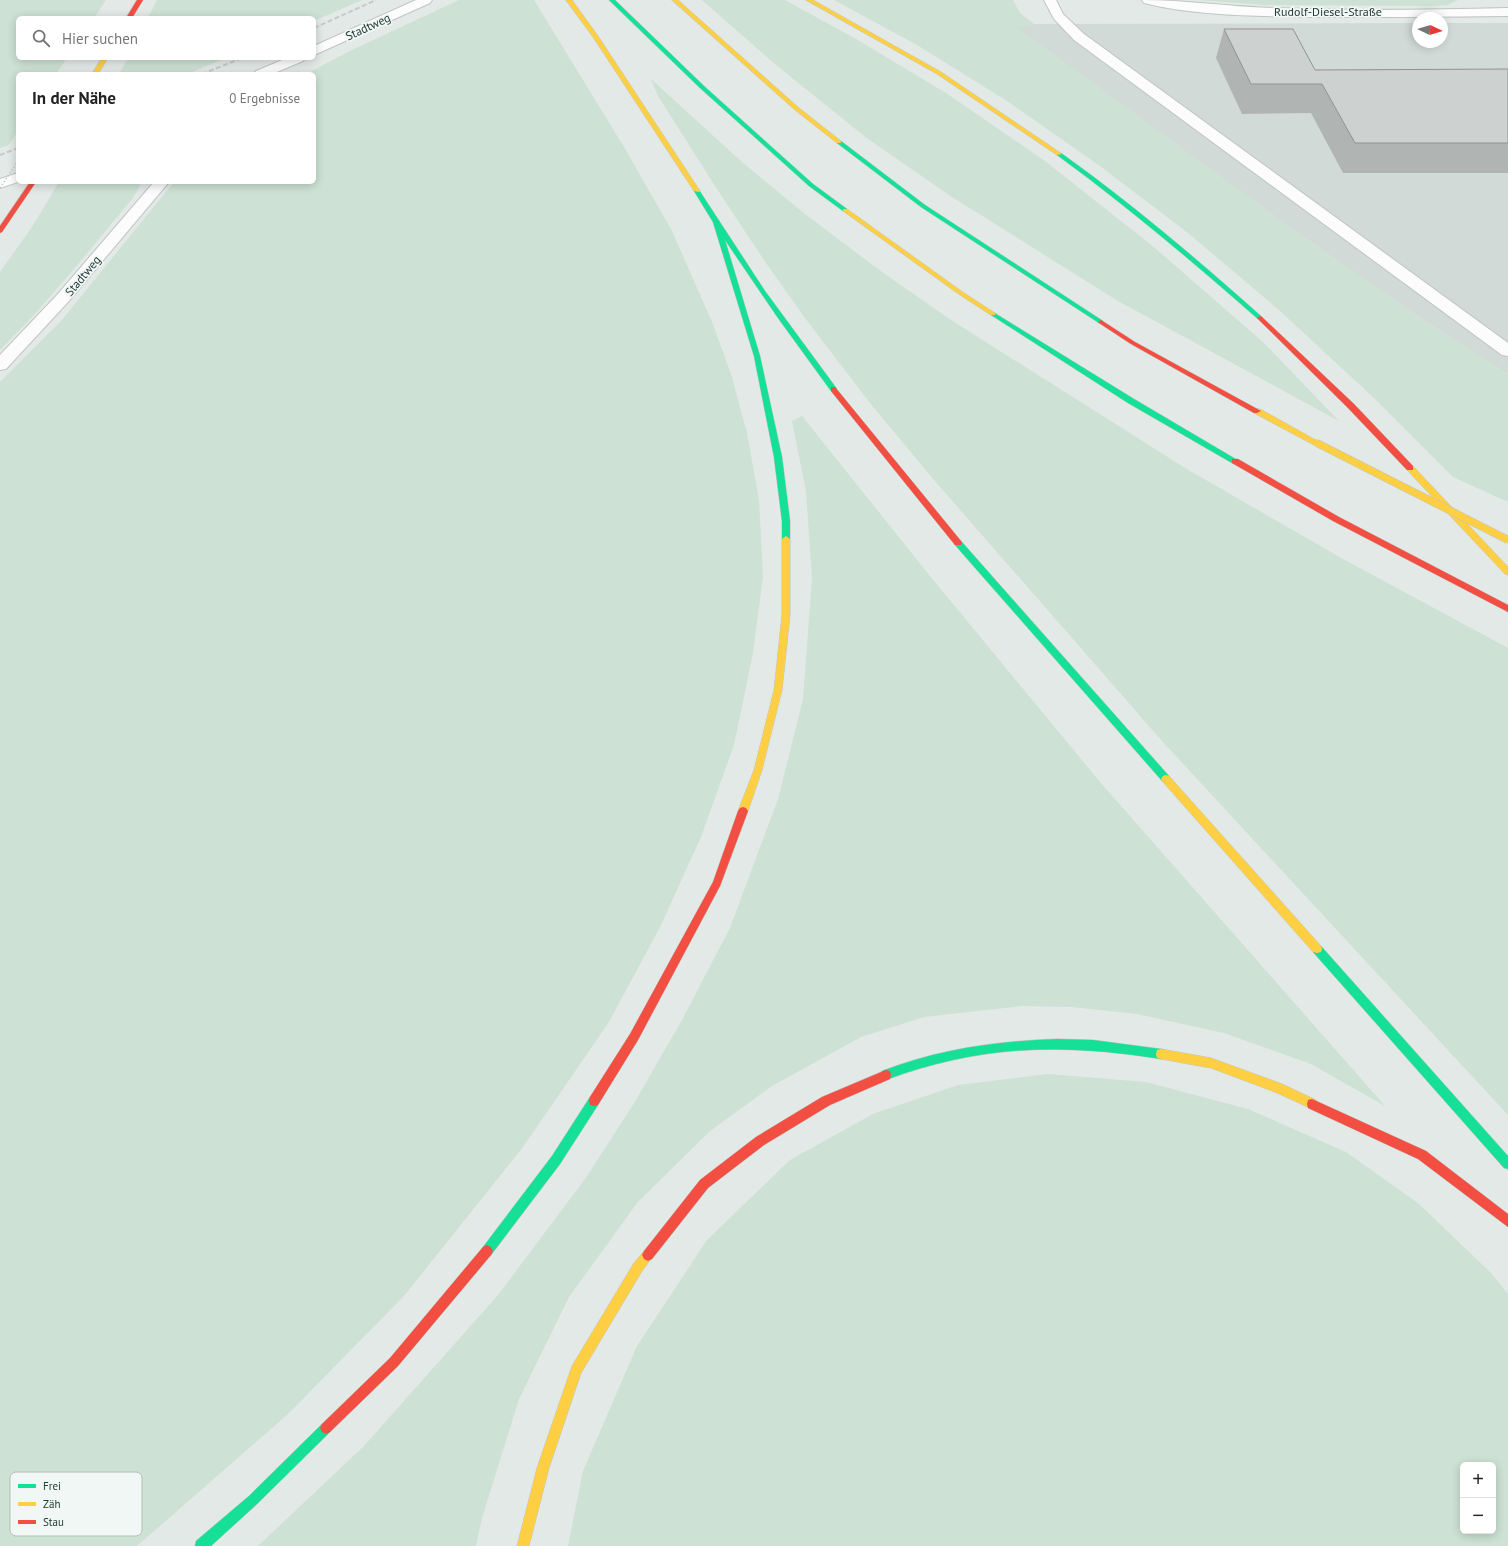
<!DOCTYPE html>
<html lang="de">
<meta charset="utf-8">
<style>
:root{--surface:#fff;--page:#f6f6f6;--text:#222;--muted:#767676;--line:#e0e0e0}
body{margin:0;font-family:"PT Sans",sans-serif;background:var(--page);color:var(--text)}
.controls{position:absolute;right:12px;bottom:12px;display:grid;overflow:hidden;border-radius:6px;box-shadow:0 2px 10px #0003}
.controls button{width:36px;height:36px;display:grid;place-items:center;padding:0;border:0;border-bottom:1px solid var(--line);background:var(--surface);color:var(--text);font:20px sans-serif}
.compass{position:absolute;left:1412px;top:12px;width:36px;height:36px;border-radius:50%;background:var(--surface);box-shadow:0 2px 10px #0003;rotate:94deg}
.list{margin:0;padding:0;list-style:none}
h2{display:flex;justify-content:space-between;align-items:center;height:52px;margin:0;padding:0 16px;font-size:17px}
h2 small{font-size:13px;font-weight:400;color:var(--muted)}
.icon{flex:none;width:22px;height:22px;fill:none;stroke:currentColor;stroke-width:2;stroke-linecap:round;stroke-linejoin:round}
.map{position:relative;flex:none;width:1508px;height:1546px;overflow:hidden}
.search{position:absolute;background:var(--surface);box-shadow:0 2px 10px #0003;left:16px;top:16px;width:300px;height:44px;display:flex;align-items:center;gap:10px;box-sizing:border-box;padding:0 14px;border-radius:6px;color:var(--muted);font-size:15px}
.panel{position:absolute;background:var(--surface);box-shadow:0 2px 10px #0003;left:16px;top:72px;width:300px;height:112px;border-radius:6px}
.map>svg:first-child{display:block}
.built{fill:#d1dad6}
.green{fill:#cde1d4;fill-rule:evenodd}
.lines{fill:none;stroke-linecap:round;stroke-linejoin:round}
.lane-casing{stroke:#c0c5c3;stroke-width:2}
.street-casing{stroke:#c0c5c3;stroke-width:2}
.fast-casing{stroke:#bfc6c4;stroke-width:1}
.slow-casing{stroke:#bfc6c4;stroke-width:1}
.jam-casing{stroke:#bfc6c4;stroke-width:1}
.lane{fill:#fbfcfb;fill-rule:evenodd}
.street{fill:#fbfcfb;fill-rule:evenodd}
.fast{fill:#16e098;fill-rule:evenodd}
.slow{fill:#ffcf43;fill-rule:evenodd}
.jam{fill:#f24e42;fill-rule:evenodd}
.rail{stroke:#c6cac9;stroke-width:2;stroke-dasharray:5 2.5;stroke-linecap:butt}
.slow-bridge-casing{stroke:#bcc4c2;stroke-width:8;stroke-linecap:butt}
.path-bridge{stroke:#c0c9c5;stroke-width:1.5;stroke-dasharray:1.5 2;stroke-linecap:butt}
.slow-bridge{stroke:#ffcf43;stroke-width:7}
.wall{fill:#b0b5b3}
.building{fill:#cdd2d0;stroke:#909392}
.labels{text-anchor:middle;stroke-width:3.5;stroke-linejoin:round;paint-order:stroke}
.far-street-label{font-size:12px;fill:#223a35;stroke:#f1f7f5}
.key{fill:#f1f7f5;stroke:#b3bebb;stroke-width:1}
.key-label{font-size:11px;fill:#223a35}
</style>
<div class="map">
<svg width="1508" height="1546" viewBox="0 0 1508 1546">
<rect width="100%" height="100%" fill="#e3e9e6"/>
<path class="built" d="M1418 23V42H1442V23H1508V374L1423 320 1299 234 1017 28 1034 24Z"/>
<path class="green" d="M0 0H106L94 18H18V58H67L56 74H18V131L9 145 0 148Z
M157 0H362L314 21V18H148Z
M459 0H534L624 147 672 231 712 322 731 374 747 433 759 500 763 576 753 653 734 745 701 837 660 927 609 1022 523 1147 404 1296 287 1415 137 1546H0V382L61 321 174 182H314V74H306L354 49Z
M702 0H785L856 39 946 93 1045 161 1155 248 1264 343 1339 421 1118 301 952 197 868 139 776 65Z
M834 0H1013L1020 13 1034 24 1018 28 1299 234 1423 320 1508 374V502L1453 477 1375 399 1279 310 1188 233 1100 166 1007 101 917 45Z
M1199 0H1458L1448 5 1432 6 1264 5Z
M128 58H226L187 74H119Z
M651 79 743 163 805 214 882 272 951 320 1185 468 1343 559 1508 648V1115L1162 741 934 480 870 403 805 318 766 263 715 186 658 96Z
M59 182H142L133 198 74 269 35 314 0 350V272L32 227Z
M802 416 934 581 1100 782 1385 1106 1311 1064 1224 1033 1137 1014 1071 1007 1022 1006 924 1017 861 1037 772 1086 710 1131 637 1203 569 1297 519 1399 482 1518 476 1546H258L364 1446 498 1295 585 1179 633 1105 682 1020 730 928 778 799 803 699 812 578 806 491 792 421Z
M1048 1074 1146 1082 1248 1109 1346 1152 1419 1204 1491 1273 1508 1294V1546H568L583 1471 637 1346 707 1240 790 1160 873 1114 958 1085ZM1463 1465H1493V1531H1463Z"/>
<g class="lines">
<defs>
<path id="lane" d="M1044 0H1056L1063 14 1084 34 1508 343V356L1502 355 1074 40 1054 19Z"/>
<path id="street" d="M416 0H432L430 3 314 55V46Z
M1142 0C1186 0 1230 7 1275 8 1352 11 1430 10 1508 8V16C1442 17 1376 17 1310 17 1256 16 1196 16 1144 3Z
M287 58H305L303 61 272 74H254L256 71Z
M18 173V182L0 188V179Z
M154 182H169L68 302 6 369 0 370V355L57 295Z"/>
<path id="fast" d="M609 0H615L704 86 813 184 847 209V211H843L809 186 700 88Z
M837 141H841L925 205 1103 321V323H1099L921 207 837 143Z
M1057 153H1061C1131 203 1197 259 1262 317V319H1258C1193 262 1127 206 1057 155Z
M695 190H699L765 291 837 389 833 391H831L778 318 725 240 760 356 782 457 790 521V539L786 542 782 539V521L774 457 754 356 713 222 694 191Z
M993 312 1134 399 1239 461 1235 463H1232L1128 403 991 315 990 314Z
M958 540 961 541 1169 776 1171 779 1169 782H1163L955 545 954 543Z
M1317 945 1321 946 1508 1156V1169L1504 1168 1313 952 1312 949 1313 946Z
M1057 1039 1093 1040 1161 1049 1165 1050 1166 1054 1165 1058 1161 1059C1062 1043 980 1045 886 1080L882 1079 881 1075 882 1071C939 1049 997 1041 1057 1039Z
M594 1096 598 1097 599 1101 598 1105 560 1164 491 1255 487 1257 483 1255 481 1251 483 1247 552 1156 590 1097Z
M326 1422 330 1424 332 1428 330 1432 257 1504 211 1546H195L196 1541 249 1496 322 1424Z"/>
<path id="slow" d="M566 0H572L598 36 700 191 699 192 694 191 593 37Z
M672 0H678L799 108 841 141V143H837L795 110Z
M806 0H813L941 72 1062 154 1057 155 937 74Z
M102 58H108L98 74H92Z
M843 209H847L964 293 995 313V315H991L960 295 843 211Z
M1254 409H1260L1321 443 1320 445H1314L1254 413Z
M1410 465 1413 466 1508 567V575L1505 574 1407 470 1406 468Z
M786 536 790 539V615L782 690 762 770 748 811 746 814 743 815 740 814 738 811 754 770 774 690 782 615V539Z
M1166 775 1169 776 1321 946 1322 949 1321 952 1317 953 1313 952 1163 782 1161 779 1163 776Z
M1161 1049 1211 1058 1282 1084 1316 1100 1317 1104 1316 1108 1312 1109 1275 1092 1211 1068 1161 1059 1157 1058 1156 1054 1157 1050Z
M648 1249 652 1251 654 1255 642 1271 581 1373 549 1468 529 1546H517L537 1468 572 1366 634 1263 644 1251Z"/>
<path id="jam" d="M137 0H143L132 18H126Z
M30 182H36L2 232 0 233V226Z
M1260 316 1262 317 1354 404 1413 466V470H1407L1348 408 1258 319 1257 318Z
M1101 320 1135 342 1261 411 1257 413H1254L1131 344 1099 323 1098 322Z
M831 387H835L961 541 962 543 961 545H955L831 391Z
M1232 459H1238L1339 517 1508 605V612L1333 521 1232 463Z
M743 807 746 808 748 811 720 886 638 1040 598 1105 594 1106 590 1105 589 1101 590 1097 630 1034 713 882 738 811 740 808Z
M886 1070 890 1071 891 1075 890 1079 830 1105 764 1145 708 1188 652 1259 648 1261 644 1259 642 1255 644 1251 700 1180 756 1137 822 1097Z
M1312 1099 1426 1151 1508 1214V1227L1418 1159 1308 1108 1307 1104 1308 1100Z
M487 1245 491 1247 493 1251 491 1255 398 1366 330 1432 326 1434 322 1432 320 1428 322 1424 390 1358 483 1247Z"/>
</defs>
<use href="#lane" class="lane-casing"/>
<use href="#street" class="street-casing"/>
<use href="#fast" class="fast-casing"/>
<use href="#slow" class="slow-casing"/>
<use href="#jam" class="jam-casing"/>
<use href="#lane" class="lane"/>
<use href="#street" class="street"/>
<use href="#fast" class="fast"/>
<use href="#slow" class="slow"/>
<use href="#jam" class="jam"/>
<path class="rail" d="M314 28 376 0
M202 74 242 58
M0 155 18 148"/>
<defs>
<path id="slow-bridge" d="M1317 443 1508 540"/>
</defs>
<use href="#slow-bridge" class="slow-bridge-casing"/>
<path class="path-bridge" d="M0 188 18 161"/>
<use href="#slow-bridge" class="slow-bridge"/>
</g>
<path class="wall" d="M1224 29 1315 70 1508 69V173H1343L1311 113 1242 114 1216 58Z"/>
<path class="building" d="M1224 29H1293L1315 70 1508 69V143H1355L1322 84H1251Z"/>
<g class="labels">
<g class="far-street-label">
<text x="1328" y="16">Rudolf-Diesel-Straße</text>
<text transform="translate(368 27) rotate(-25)" y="4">Stadtweg</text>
<text transform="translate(83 276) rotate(-50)" y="4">Stadtweg</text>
</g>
</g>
<rect x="10" y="1472" width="132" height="64" rx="6" class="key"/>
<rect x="18" y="1484" width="18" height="4" fill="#16e098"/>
<rect x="18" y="1502" width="18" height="4" fill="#ffcf43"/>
<rect x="18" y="1520" width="18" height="4" fill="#f24e42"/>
<g class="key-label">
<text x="43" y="1490">Frei</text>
<text x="43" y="1508">Zäh</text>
<text x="43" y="1526">Stau</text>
</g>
</svg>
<div class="controls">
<button>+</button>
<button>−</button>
</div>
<svg class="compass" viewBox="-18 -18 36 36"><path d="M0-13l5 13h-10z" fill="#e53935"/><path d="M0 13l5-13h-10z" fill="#767676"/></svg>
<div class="search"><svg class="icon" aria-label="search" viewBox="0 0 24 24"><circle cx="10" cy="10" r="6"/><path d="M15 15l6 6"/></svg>Hier suchen</div>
<section class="panel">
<h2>In der Nähe<small>0 Ergebnisse</small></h2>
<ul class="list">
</ul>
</section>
</div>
